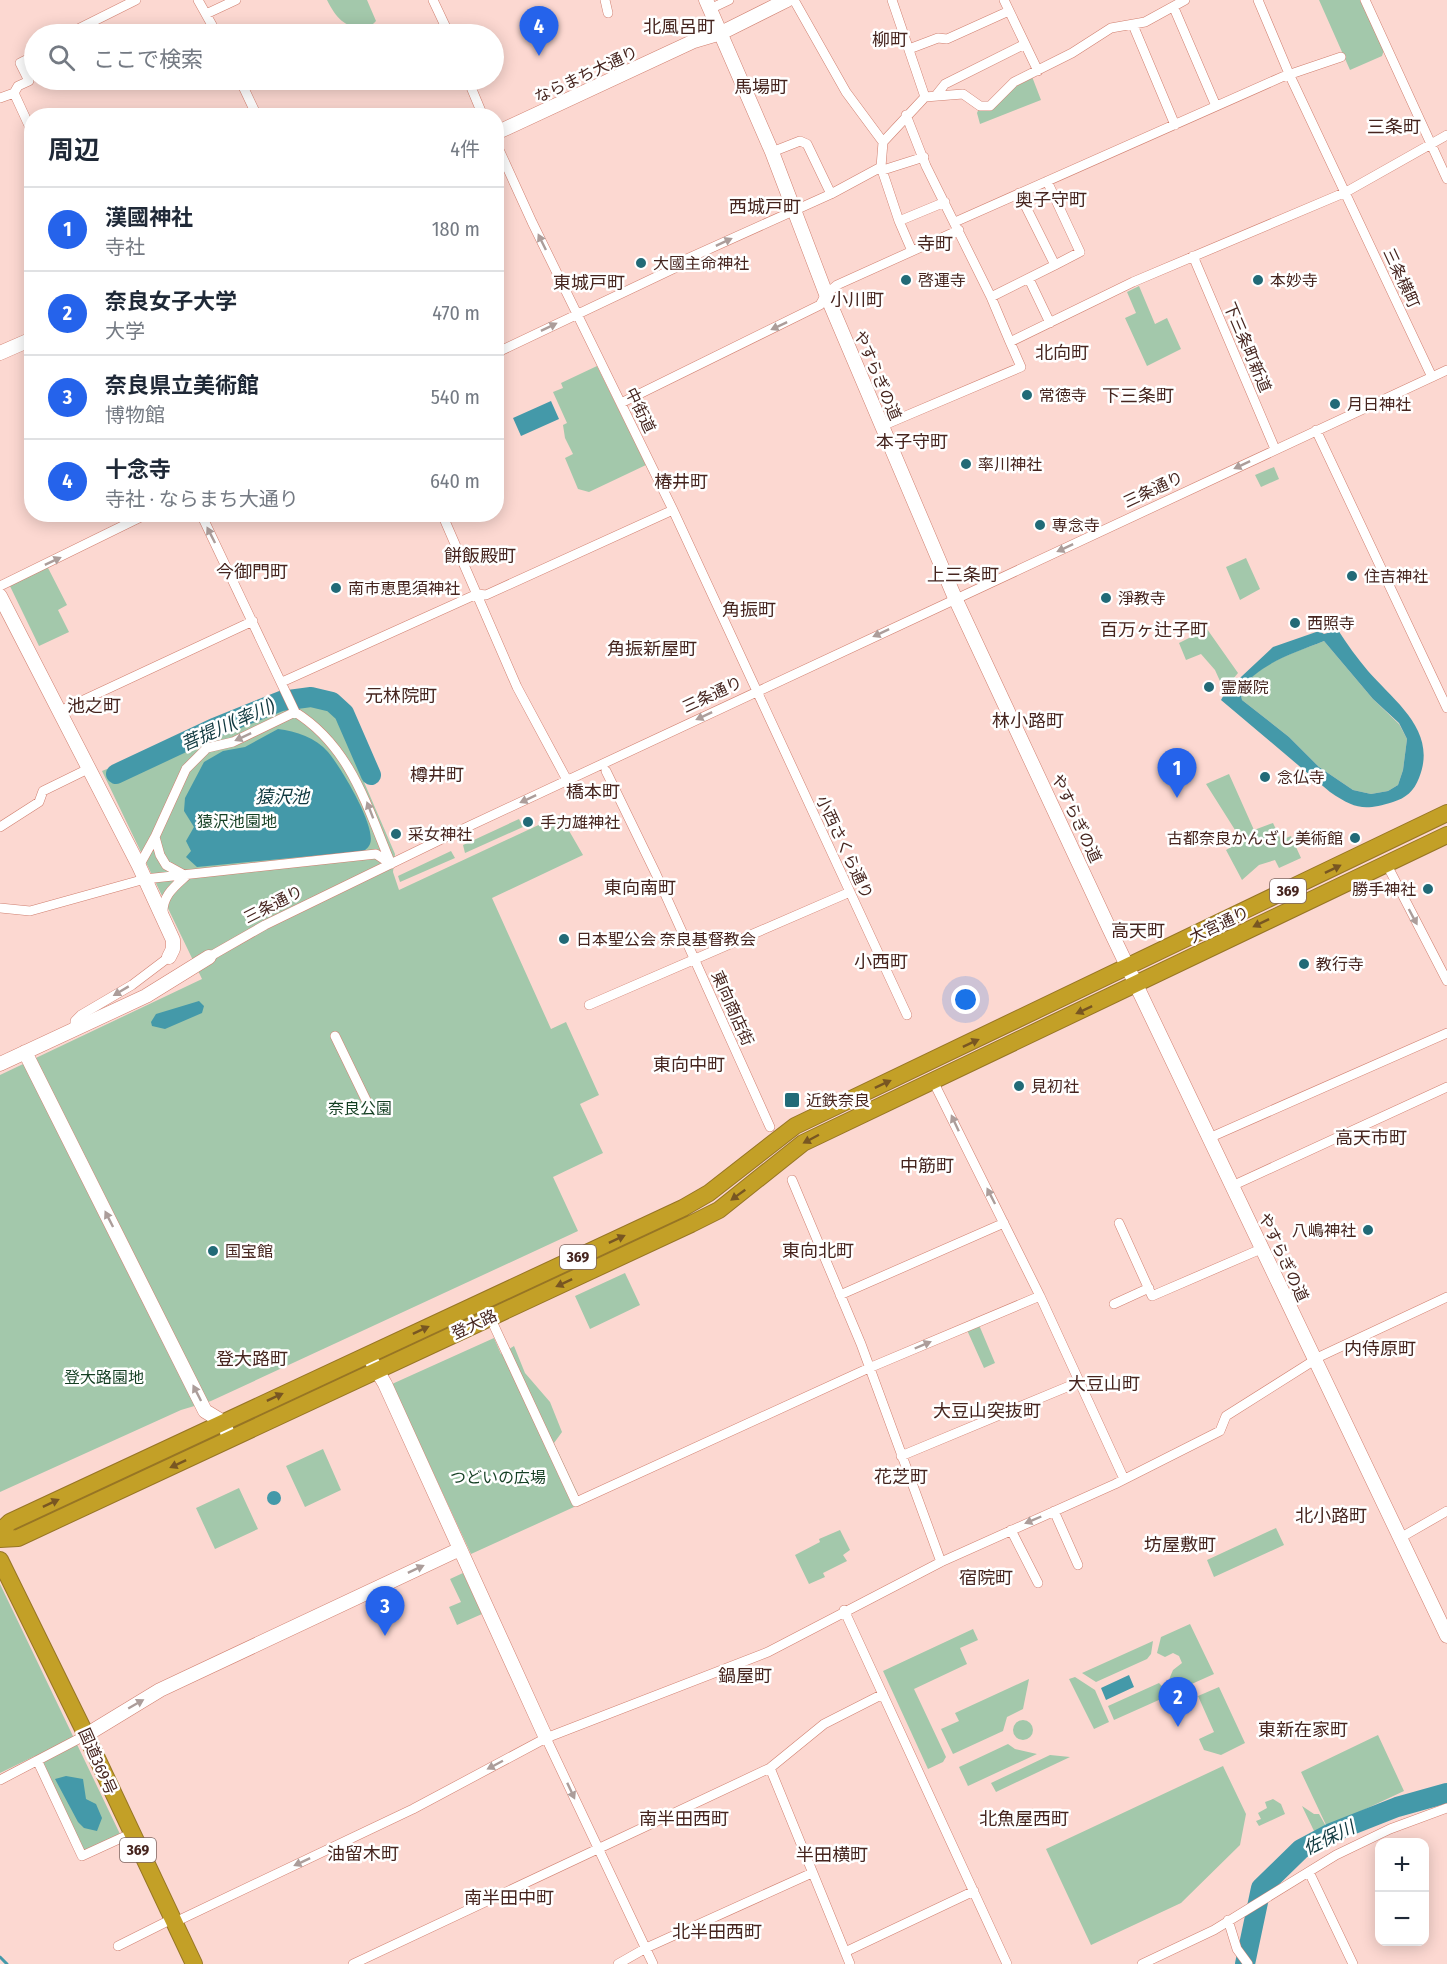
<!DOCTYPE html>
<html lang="ja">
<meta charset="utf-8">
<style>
:root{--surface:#fff;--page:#f6f6f7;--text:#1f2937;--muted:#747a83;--line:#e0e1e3;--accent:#2563eb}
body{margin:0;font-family:"Fira Sans Condensed","Noto Sans JP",sans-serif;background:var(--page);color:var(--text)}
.controls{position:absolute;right:18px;bottom:18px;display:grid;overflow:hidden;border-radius:12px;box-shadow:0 3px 15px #0003}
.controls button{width:54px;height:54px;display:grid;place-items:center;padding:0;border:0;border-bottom:2px solid var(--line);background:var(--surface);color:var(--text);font:30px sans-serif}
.you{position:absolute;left:966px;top:1000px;width:21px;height:21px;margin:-15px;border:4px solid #fff;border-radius:50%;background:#1a73e8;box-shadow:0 0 0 9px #1a73e833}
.badge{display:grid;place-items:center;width:39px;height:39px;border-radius:50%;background:var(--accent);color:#fff;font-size:20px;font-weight:700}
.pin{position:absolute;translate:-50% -50px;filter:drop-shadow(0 2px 3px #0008)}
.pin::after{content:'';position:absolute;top:32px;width:21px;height:18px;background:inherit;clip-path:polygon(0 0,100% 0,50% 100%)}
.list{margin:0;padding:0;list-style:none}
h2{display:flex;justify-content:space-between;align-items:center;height:78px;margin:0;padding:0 24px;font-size:26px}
h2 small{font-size:20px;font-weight:400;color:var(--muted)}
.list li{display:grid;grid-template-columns:39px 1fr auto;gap:18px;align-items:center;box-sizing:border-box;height:84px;padding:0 24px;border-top:2px solid var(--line)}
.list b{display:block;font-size:22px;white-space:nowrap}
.list p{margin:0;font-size:20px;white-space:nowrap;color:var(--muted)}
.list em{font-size:20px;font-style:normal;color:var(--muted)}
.icon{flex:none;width:33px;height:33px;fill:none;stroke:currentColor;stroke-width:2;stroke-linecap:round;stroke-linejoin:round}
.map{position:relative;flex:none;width:1447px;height:1964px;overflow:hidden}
.search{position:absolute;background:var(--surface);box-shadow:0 3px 15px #0003;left:24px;top:24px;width:480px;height:66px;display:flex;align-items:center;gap:15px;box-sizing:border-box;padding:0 21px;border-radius:33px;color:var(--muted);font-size:22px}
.panel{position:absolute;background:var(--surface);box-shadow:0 3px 15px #0003;left:24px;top:108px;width:480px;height:414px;border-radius:24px}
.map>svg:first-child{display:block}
.green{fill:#a3c8ab}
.water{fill:#4499a9;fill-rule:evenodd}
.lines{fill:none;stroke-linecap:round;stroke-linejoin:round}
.stream{stroke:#4499a9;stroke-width:3}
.river{stroke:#4499a9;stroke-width:20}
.street-casing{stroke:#d07f6f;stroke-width:10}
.secondary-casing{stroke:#d07f6f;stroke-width:15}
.highway-casing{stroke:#977524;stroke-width:18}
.street{stroke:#fff;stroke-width:9}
.secondary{stroke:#fff;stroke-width:14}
.highway{stroke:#c3a027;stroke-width:16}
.oneway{fill:#ac9d9a}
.oneway2{fill:#785622}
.poi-dot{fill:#226a77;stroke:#fff;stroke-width:2}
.labels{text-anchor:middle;stroke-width:5;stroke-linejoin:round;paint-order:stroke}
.shield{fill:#fff;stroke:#7e6662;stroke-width:1.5}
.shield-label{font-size:15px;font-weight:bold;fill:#46251f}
.street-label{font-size:16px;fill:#46251f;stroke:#fff}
.poi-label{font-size:16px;fill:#46251f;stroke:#fff;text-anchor:start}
.park-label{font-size:16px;fill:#143f23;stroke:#fff}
.neighbourhood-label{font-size:18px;fill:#46251f;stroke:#fff}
.water-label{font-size:18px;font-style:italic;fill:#0f383f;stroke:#fff}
</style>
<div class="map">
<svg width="1447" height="1964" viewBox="0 0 1447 1964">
<rect width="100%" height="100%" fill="#fcd8d1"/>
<path class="green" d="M327 0H367L376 21 370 27C347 30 337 20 327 0Z
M1319 0H1360L1384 50 1382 56 1350 70Z
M1031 74 1041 100 980 124 977 113 980 106 990 105Z
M1139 286 1155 324 1167 318 1181 349 1147 366 1125 318 1136 313 1127 292Z
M597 366 646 465 589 492 578 489 565 458 573 454 565 438 563 425 567 423 553 392 563 388 561 383Z
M1274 467 1279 479 1261 487 1255 475Z
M1246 558 1260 589 1240 600 1226 567Z
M46 564 67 605 58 610 69 632 39 646 8 582Z
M1207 629 1238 673 1224 690 1215 670 1201 654 1186 660 1179 643Z
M1324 641 1373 699 1399 724 1407 739 1403 770 1398 785 1388 791 1371 794 1353 790 1319 767 1289 737 1242 700 1240 690C1260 662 1294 653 1324 641Z
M314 695C327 698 339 703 347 713L376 779 364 782 395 854 393 872 399 890 560 815 583 855 492 898 551 1029 566 1022 599 1095 580 1104 603 1153 553 1177 578 1231 211 1401 181 1410 0 1492V1075L202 979 102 771 284 696Z
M1229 774 1254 830 1273 823 1281 840 1291 836 1301 858 1279 868 1275 860 1259 865 1242 880 1226 850 1242 841 1206 784Z
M519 819 523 827 465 853 463 845Z
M451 851 455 858 400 882 398 876Z
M625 1273 640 1305 590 1329 575 1296Z
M979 1325 995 1363 984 1368 967 1330Z
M494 1338 501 1354 514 1346 525 1373 550 1402 562 1432 554 1443 578 1494 569 1496 574 1507 471 1554 392 1384Z
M323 1449 341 1490 305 1507 286 1466Z
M239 1488 258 1529 215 1549 196 1508Z
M1276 1528 1284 1545 1214 1577 1207 1560Z
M840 1530 850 1550 843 1555 847 1561 823 1573 825 1577 809 1584 795 1555 820 1542 819 1539Z
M463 1573 482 1614 457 1625 449 1607 461 1602 450 1579Z
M0 1584 120 1834 88 1849H82L46 1772 35 1756 0 1773Z
M1190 1624 1214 1674 1176 1691 1168 1682 1173 1670 1182 1663 1179 1656 1173 1653 1165 1657 1157 1653 1161 1637Z
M973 1629 978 1640 960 1648 967 1664 914 1689 946 1757 943 1762 928 1769 883 1671Z
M1153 1641 1151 1654 1147 1659 1096 1682 1082 1673Z
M1075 1677 1095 1690 1109 1722 1094 1729 1069 1679Z
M1029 1679 1023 1709 1007 1717 1003 1731 953 1754 941 1729 959 1721 955 1713Z
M1159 1683 1170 1695 1114 1720 1108 1706Z
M1219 1687 1245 1743 1221 1755 1204 1750 1199 1739 1214 1732 1198 1696Z
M1013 1730a10 10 0 1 1 20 0a10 10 0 1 1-20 0Z
M1378 1735 1404 1791 1327 1827 1301 1772Z
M1008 1744 1015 1749 1037 1754 968 1786 959 1767Z
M1050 1755 1070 1757 996 1792 991 1783Z
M1223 1766 1246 1814 1240 1845 1181 1903 1091 1945 1046 1849Z
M1273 1799 1281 1804 1285 1814 1259 1826 1256 1821 1261 1819 1258 1813 1267 1808 1265 1802Z
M1302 1806 1314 1814H1319L1327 1828 1315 1833Z"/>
<path class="water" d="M551 401 559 419 521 436 513 418Z
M1338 630C1347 644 1357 658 1368 671 1395 702 1438 731 1419 778 1414 791 1406 798 1393 802 1364 811 1355 809 1330 792L1221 700 1226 691 1273 647 1319 631 1324 634ZM1324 641 1373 699 1399 723 1407 739 1403 770 1398 785 1388 791 1371 794 1353 790 1319 767 1289 737 1242 700 1240 690C1260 663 1294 653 1324 641Z
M278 729C296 731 316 738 328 752 340 766 377 827 370 844 369 847 366 849 364 851L197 867 186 857 191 851 186 841 194 827 184 811 185 798 204 762 223 751 245 747Z
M199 1001 204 1006 202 1013 165 1029 152 1026 151 1022 156 1014Z
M267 1498a7 7 0 1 1 14 0a7 7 0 1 1-14 0Z
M1129 1675 1134 1687 1106 1700 1101 1688Z
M66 1776 83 1779 86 1799 96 1804 102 1818 97 1831 84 1828 78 1822 55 1779Z"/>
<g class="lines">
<path class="stream" d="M0 1957 7 1964"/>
<path class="river" d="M116 774 214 728 281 701 311 697 332 702 344 713 371 775
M1245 1964 1261 1888 1301 1849 1331 1833 1397 1807 1447 1793"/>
<defs>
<path id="street" d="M198 0 217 34
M433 0 449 34
M605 0 608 13
M794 0 846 92 883 142
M892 0 925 97
M1004 0 1038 71
M1258 0 1290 76 1432 377
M1365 0 1447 179
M1174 8 1216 106
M710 9 729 0
M206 14 236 0
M1133 25 1175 125
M76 34V30L136 0
M909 49 938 38 947 39 1009 11
M240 80 257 116
M468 80 483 116
M14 93 18 86 29 81 20 63 34 56
M937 94 945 84 1025 44
M0 98 14 93 32 132
M906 115 926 166 991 297 1010 342
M496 143 532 222 673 510 907 1015
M772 152 800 141 807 144 831 194
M881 167 899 221 912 251
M883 170 924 157
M1047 181 1080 252 1055 265
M899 221 945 202
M955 222 1282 77 1341 57
M1193 256 1275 449
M1029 279 1050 323
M991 297 1055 265 1019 193
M496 353 677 267 680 262 831 194 881 167 883 142 925 97 963 94 980 106H990L1014 82 1072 53 1111 28 1145 22 1185 0
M621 403 820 305 826 294 837 285 959 230
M882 426 1021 367 1010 342 1133 282 1346 192 1447 135
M1316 430 1447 708
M201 514 295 712C351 747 367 807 391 864
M442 514 517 687 567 780
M0 586 147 514
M282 682 477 594 486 595 673 510
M60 711 253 621
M606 771 656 874 770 1127
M0 827 39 802 43 791 90 768
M1387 865 1447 981
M139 866 155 837
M0 908 30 911 145 879 376 854 391 864
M163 914C162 896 174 887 186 876L166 865 160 855 155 837 186 769 207 748 233 742 295 712
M209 957 265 925 448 836 1447 370
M589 1005 850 892
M75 1029V1021L81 1015 132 985 169 957
M335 1036 366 1100
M1209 1138 1447 1033
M792 1180 861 1344 941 1562
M1232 1186 1447 1087
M1119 1223 1152 1296 1261 1249
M840 1295 1004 1223
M1040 1296 1124 1479
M1114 1304 1149 1288
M489 1315 576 1502 869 1368 1040 1296 932 1079
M901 1456 1079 1382
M1054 1511 1078 1565
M1011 1530 1038 1583
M1400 1538 1447 1511
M844 1610 1007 1964
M546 1738 653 1964
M38 1762 82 1856 130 1834
M770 1768 850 1964
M0 1780 86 1735
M1309 1872 1353 1964
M1228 1920 1237 1949 1248 1964
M173 1923 413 1809 546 1738 768 1652 941 1562 1115 1484 1220 1431 1226 1416 1321 1356 1447 1297
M118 1946 172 1919
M845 1952 974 1891
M353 1964 770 1768 824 1724 883 1694
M618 1964 646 1948 812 1873
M1142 1964 1214 1930 1336 1855 1390 1829 1447 1808"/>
<path id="secondary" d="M706 0 772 152 826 294 955 598 1109 928 1447 1636
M496 133 694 41 721 33 787 0
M0 353 32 339
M0 596 139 866 173 940V949L169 957
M25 1052 205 1411 223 1422 230 1439
M0 1064 146 996 209 957
M368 1355 385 1384 546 1738
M86 1735 160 1690 460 1549"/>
<path id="highway" d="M0 1531 10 1522 683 1208 709 1193 795 1126 1447 813
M0 1539 18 1538 691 1224 719 1210 803 1143 1447 835
M0 1560 86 1735 194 1964"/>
</defs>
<use href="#street" class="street-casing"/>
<use href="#secondary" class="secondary-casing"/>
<use href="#highway" class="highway-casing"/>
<use href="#street" class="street"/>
<use href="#secondary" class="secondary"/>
<use href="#highway" class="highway"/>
</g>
<defs><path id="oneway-solid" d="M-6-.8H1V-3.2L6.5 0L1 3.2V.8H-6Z" transform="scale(1.5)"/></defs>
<g class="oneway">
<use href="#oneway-solid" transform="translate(542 242) rotate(-116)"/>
<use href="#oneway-solid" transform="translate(724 242) rotate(-25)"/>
<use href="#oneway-solid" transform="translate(779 326) rotate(155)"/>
<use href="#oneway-solid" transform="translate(549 327) rotate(-26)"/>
<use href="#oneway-solid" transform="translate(1242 465) rotate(155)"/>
<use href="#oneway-solid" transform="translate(211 535) rotate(-117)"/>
<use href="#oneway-solid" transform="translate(1065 548) rotate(155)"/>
<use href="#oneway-solid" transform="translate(53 561) rotate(-25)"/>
<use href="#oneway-solid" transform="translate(881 633) rotate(155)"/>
<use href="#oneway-solid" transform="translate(704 716) rotate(155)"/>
<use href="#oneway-solid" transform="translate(243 737) rotate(155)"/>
<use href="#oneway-solid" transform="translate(528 799) rotate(155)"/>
<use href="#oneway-solid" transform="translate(370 810) rotate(-111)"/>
<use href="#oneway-solid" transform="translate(1413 917) rotate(62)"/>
<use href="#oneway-solid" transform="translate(121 991) rotate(149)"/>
<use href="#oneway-solid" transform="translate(955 1123) rotate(-115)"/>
<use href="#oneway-solid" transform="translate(991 1196) rotate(-117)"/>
<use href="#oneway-solid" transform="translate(109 1219) rotate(-117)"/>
<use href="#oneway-solid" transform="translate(923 1345) rotate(-23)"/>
<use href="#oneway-solid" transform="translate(197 1393) rotate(-117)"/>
<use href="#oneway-solid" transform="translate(1033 1520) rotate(157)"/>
<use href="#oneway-solid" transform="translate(416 1569) rotate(-25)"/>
<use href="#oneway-solid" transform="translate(136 1704) rotate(-30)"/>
<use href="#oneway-solid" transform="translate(495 1765) rotate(152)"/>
<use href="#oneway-solid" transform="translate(571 1791) rotate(65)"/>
<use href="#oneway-solid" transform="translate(302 1862) rotate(155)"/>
</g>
<g class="oneway2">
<use href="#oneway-solid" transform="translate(1333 869) rotate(-26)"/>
<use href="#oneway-solid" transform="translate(1261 923) rotate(154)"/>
<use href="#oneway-solid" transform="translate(1084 1010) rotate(155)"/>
<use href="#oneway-solid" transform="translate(971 1043) rotate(-25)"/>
<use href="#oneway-solid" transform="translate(883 1084) rotate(-25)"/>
<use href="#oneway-solid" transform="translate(811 1139) rotate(152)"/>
<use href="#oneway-solid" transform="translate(738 1195) rotate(144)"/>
<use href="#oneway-solid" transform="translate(617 1239) rotate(-25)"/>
<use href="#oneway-solid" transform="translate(564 1283) rotate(155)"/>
<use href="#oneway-solid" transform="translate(421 1330) rotate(-25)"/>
<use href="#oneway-solid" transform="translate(275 1397) rotate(-25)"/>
<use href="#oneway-solid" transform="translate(178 1464) rotate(155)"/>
<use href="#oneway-solid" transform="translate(51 1503) rotate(-25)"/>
</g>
<g class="poi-dot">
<circle cx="641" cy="263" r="6"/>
<circle cx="906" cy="280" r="6"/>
<circle cx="1258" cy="280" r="6"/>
<circle cx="1027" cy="395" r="6"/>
<circle cx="1335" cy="404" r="6"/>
<circle cx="966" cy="464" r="6"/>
<circle cx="1040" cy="525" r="6"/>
<circle cx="1352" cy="576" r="6"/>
<circle cx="336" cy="588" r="6"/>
<circle cx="1106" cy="598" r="6"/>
<circle cx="1295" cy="623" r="6"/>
<circle cx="1209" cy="687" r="6"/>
<circle cx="1265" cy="777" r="6"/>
<circle cx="528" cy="822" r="6"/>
<circle cx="396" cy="834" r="6"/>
<circle cx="1355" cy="838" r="6"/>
<circle cx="1428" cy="889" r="6"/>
<circle cx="564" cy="939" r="6"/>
<circle cx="1304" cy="964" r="6"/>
<circle cx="1019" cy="1086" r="6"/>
<rect x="784" y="1092" width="16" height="16" rx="3"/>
<circle cx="1368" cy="1230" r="6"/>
<circle cx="213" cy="1251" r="6"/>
</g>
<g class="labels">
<g class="shield">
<rect x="1270" y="879" width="36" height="24" rx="4.5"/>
<rect x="560" y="1245" width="36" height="24" rx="4.5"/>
<rect x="120" y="1838" width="36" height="24" rx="4.5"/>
</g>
<g class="shield-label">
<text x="1288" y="896">369</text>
<text x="578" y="1262">369</text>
<text x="138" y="1855">369</text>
</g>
<g class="street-label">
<text transform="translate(586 74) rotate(-25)" y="6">ならまち大通り</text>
<text transform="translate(1402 278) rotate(65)" y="6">三条横町</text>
<text transform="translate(1248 347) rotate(67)" y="6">下三条町新道</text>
<text transform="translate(878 375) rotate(67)" y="6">やすらぎの道</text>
<text transform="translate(641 410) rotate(64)" y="6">中街道</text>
<text transform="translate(1153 489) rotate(-25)" y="6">三条通り</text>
<text transform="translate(712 694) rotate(-25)" y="6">三条通り</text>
<text transform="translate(1077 818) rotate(65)" y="6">やすらぎの道</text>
<text transform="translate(845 847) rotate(65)" y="6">小西さくら通り</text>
<text transform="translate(273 904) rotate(-27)" y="6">三条通り</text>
<text transform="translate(1219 924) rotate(-25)" y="6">大宮通り</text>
<text transform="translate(733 1008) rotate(66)" y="6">東向商店街</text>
<text transform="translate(1284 1257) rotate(65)" y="6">やすらぎの道</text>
<text transform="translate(474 1324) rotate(-25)" y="6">登大路</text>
<text transform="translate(98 1761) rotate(66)" y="6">国道369号</text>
</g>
<g class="poi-label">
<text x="653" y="269">大國主命神社</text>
<text x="918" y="286">啓運寺</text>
<text x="1270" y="286">本妙寺</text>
<text x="1039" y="401">常徳寺</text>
<text x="1347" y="410">月日神社</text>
<text x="978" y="470">率川神社</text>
<text x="1052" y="531">専念寺</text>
<text x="1364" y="582">住吉神社</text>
<text x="348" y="594">南市恵毘須神社</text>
<text x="1118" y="604">淨教寺</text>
<text x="1307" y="629">西照寺</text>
<text x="1221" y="693">霊巌院</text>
<text x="1277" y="783">念仏寺</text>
<text x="540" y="828">手力雄神社</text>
<text x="408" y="840">采女神社</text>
<text x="1343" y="844" text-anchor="end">古都奈良かんざし美術館</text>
<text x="1416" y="895" text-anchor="end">勝手神社</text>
<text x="576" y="945">日本聖公会 奈良基督教会</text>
<text x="1316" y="970">教行寺</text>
<text x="1031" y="1092">見初社</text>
<text x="806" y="1106">近鉄奈良</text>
<text x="1356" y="1236" text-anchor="end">八嶋神社</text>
<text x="225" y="1257">国宝館</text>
</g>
<g class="park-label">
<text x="237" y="827">猿沢池園地</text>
<text x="360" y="1114">奈良公園</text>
<text x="104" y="1383">登大路園地</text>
<text x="498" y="1483">つどいの広場</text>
</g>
<g class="neighbourhood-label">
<text x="679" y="33">北風呂町</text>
<text x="890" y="46">柳町</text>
<text x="761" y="93">馬場町</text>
<text x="1394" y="133">三条町</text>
<text x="1051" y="206">奥子守町</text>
<text x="765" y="213">西城戸町</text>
<text x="935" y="250">寺町</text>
<text x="589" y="289">東城戸町</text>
<text x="857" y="306">小川町</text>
<text x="1062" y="359">北向町</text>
<text x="1138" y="402">下三条町</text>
<text x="912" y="448">本子守町</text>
<text x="681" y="488">椿井町</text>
<text x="480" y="562">餅飯殿町</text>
<text x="252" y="578">今御門町</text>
<text x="963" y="581">上三条町</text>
<text x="749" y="616">角振町</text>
<text x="1154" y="636">百万ヶ辻子町</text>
<text x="652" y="655">角振新屋町</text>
<text x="401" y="702">元林院町</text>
<text x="94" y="712">池之町</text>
<text x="1028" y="727">林小路町</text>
<text x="437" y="781">樽井町</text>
<text x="593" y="798">橋本町</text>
<text x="640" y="894">東向南町</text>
<text x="1138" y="937">高天町</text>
<text x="881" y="968">小西町</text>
<text x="689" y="1071">東向中町</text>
<text x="1371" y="1144">高天市町</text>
<text x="927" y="1172">中筋町</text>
<text x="818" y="1257">東向北町</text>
<text x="1380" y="1355">内侍原町</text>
<text x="252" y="1365">登大路町</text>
<text x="1104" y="1390">大豆山町</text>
<text x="987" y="1417">大豆山突抜町</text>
<text x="901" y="1483">花芝町</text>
<text x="1331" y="1522">北小路町</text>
<text x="1180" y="1551">坊屋敷町</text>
<text x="986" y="1584">宿院町</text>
<text x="745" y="1682">鍋屋町</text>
<text x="1303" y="1736">東新在家町</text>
<text x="684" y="1825">南半田西町</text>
<text x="1024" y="1825">北魚屋西町</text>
<text x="363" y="1860">油留木町</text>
<text x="832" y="1861">半田横町</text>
<text x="509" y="1904">南半田中町</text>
<text x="717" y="1938">北半田西町</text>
</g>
<g class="water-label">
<text transform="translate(228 725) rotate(-24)" y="6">菩提川(率川)</text>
<text x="282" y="803">猿沢池</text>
<text transform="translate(1329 1838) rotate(-26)" y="6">佐保川</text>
</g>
</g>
</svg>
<div class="controls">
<button>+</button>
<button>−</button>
</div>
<div class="you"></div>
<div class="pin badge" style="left:1177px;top:798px">1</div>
<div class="pin badge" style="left:1178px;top:1727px">2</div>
<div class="pin badge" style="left:385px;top:1636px">3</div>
<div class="pin badge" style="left:539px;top:56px">4</div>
<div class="search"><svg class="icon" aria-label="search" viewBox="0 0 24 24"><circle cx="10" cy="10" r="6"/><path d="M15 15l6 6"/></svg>ここで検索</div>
<section class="panel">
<h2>周辺<small>4件</small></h2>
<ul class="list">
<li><span class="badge">1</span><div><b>漢國神社</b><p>寺社</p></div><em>180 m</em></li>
<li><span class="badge">2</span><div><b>奈良女子大学</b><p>大学</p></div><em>470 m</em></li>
<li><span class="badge">3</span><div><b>奈良県立美術館</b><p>博物館</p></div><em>540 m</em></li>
<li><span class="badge">4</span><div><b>十念寺</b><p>寺社 · ならまち大通り</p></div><em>640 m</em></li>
</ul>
</section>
</div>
